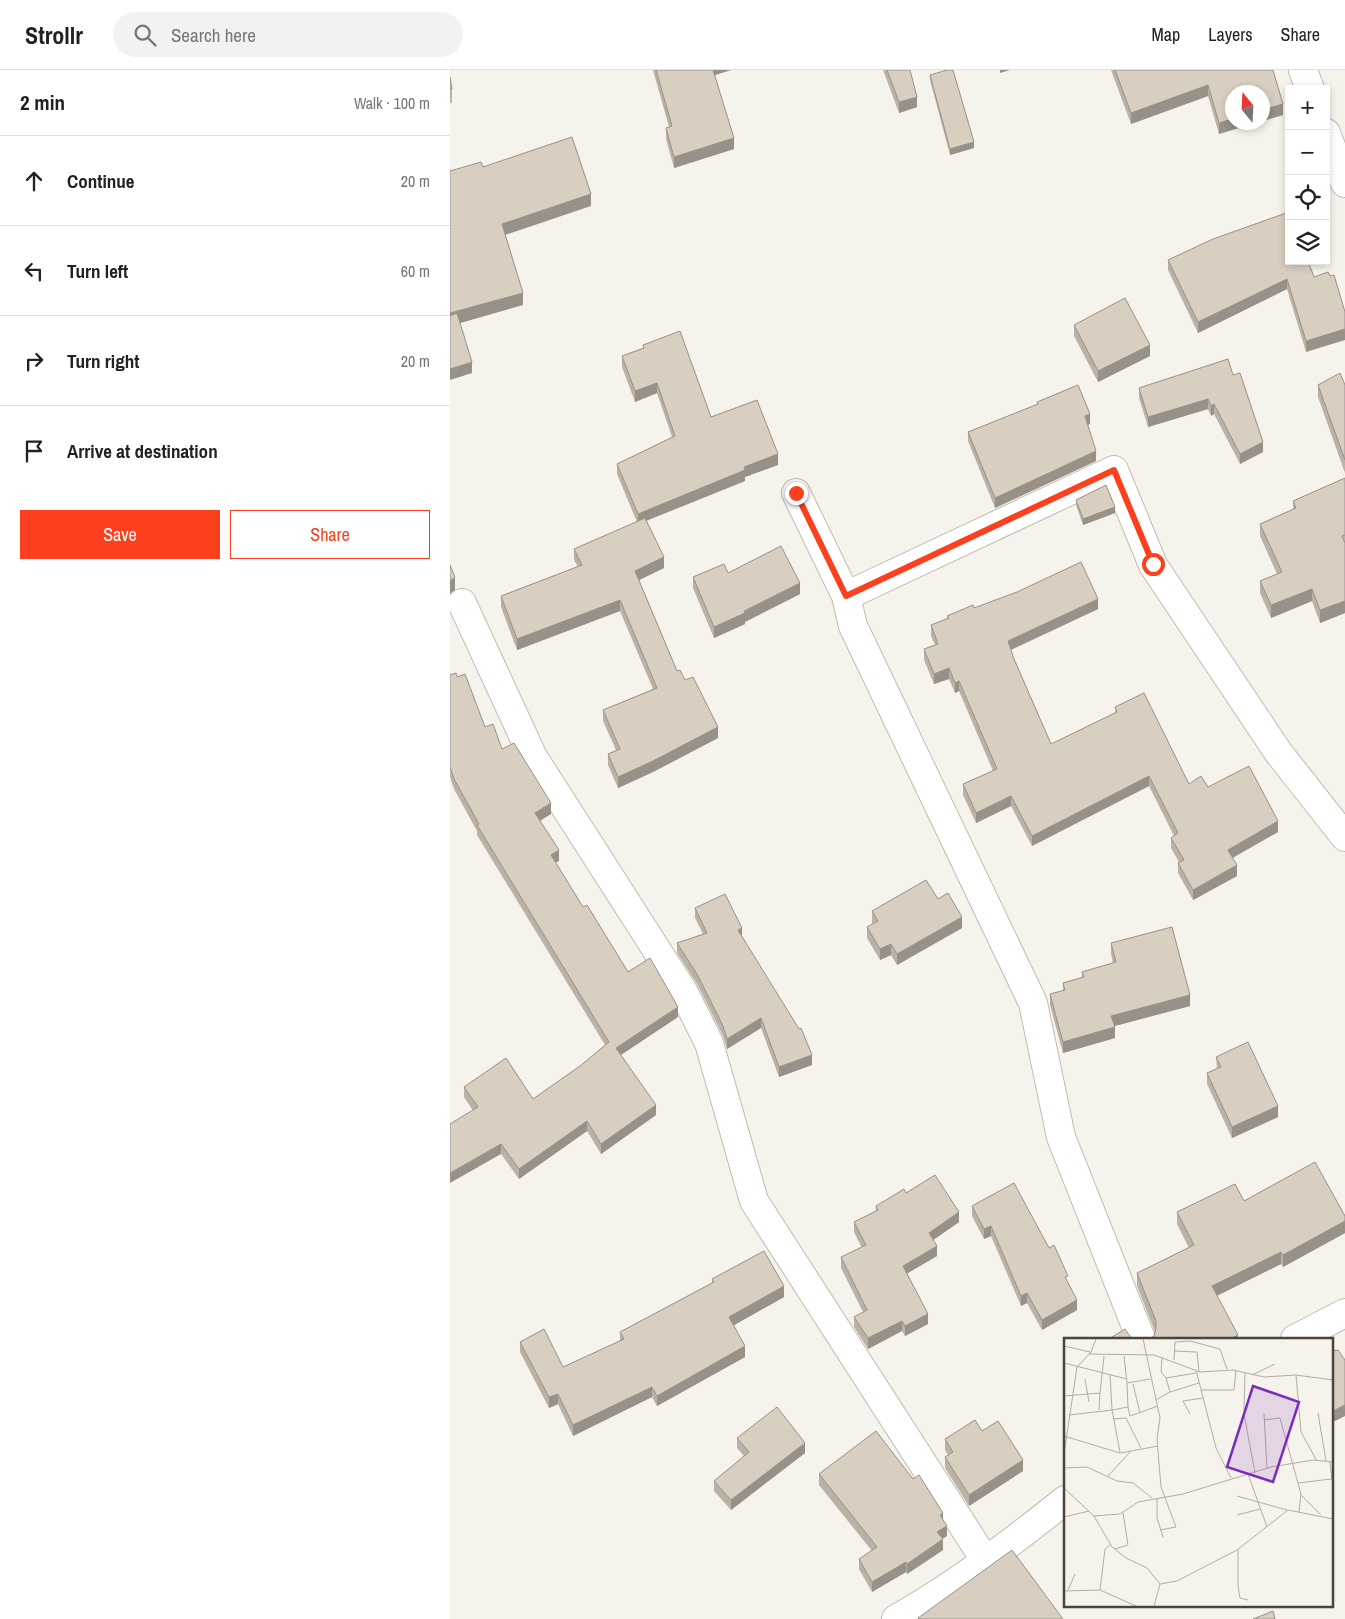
<!DOCTYPE html>
<meta charset="utf-8">
<style>
:root{--surface:#fff;--page:#f2f2f2;--text:#222;--muted:#767676;--line:#e0e0e0;--accent:#fc3f1d}
body{margin:0;font-family:"Archivo Narrow",sans-serif;background:var(--page);color:var(--text)}
.controls{position:absolute;right:15px;top:15px;display:grid;overflow:hidden;border-radius:0px;box-shadow:0 2px 8px #0003}
.controls button{width:45px;height:45px;display:grid;place-items:center;padding:0;border:0;border-bottom:1px solid var(--line);background:var(--surface);color:var(--text);font:25px sans-serif}
.compass{position:absolute;left:775px;top:15px;width:45px;height:45px;border-radius:50%;background:var(--surface);box-shadow:0 2px 8px #0003;rotate:342deg}
.stop{position:absolute;width:15px;height:15px;margin:-11px;border:4px solid #fc3f1d;border-radius:50%;background:#fff}
.stop.end{background:#fc3f1d;border-color:#fff;box-shadow:0 1px 5px #0008}
.list{margin:0;padding:0;list-style:none}
h2{display:flex;justify-content:space-between;align-items:center;height:65px;margin:0;padding:0 20px;font-size:21px}
h2 small{font-size:16px;font-weight:400;color:var(--muted)}
.list li{display:grid;grid-template-columns:32px 1fr auto;gap:15px;align-items:center;box-sizing:border-box;height:90px;padding:0 20px;border-top:1px solid var(--line)}
.list b{display:block;font-size:19px;white-space:nowrap}
.list em{font-size:16px;font-style:normal;color:var(--muted)}
.actions{display:flex;gap:10px;padding:15px 20px}
.actions a{flex:1;padding:11px 0;border:1px solid var(--accent);border-radius:0px;text-align:center;font-size:18px;color:var(--accent)}
.actions .main{background:var(--accent);color:#fff}
.icon{flex:none;width:28px;height:28px;fill:none;stroke:currentColor;stroke-width:2;stroke-linecap:round;stroke-linejoin:round}
.map{position:relative;flex:none;width:895px;height:1549px;overflow:hidden}
header{display:flex;align-items:center;gap:30px;box-sizing:border-box;height:70px;padding:0 25px;background:var(--surface);border-bottom:1px solid var(--line)}
header strong{font-size:24px}
nav{display:flex;gap:28px;margin-inline-start:auto;font-size:18px}
.search{width:350px;height:45px;background:var(--page);display:flex;align-items:center;gap:12px;box-sizing:border-box;padding:0 18px;border-radius:28px;color:var(--muted);font-size:19px}
main{display:flex}
aside{flex:1;background:var(--surface)}
.map>svg:first-child{display:block}
.lines{fill:none;stroke-linecap:round;stroke-linejoin:round}
.minor-casing{stroke:#c2bbae;stroke-width:30}
.minor{stroke:#fff;stroke-width:28}
.wall{fill:#bab2a6}
.shaded-wall{fill:#979187}
.building{fill:#d8cfc1;stroke:#979187}
.route{stroke:#fc3f1d;stroke-width:6}
.inset-road{fill:none;stroke:#b2ada4;stroke-width:1}
.view{fill:#7b2cbf;fill-opacity:0.15;stroke:#7b2cbf;stroke-width:2.5}
.inset-edge{fill:none;stroke:#4b4439;stroke-width:2.5}
</style>
<header>
<strong>Strollr</strong>
<div class="search"><svg class="icon" aria-label="search" viewBox="0 0 24 24"><circle cx="10" cy="10" r="6"/><path d="M15 15l6 6"/></svg>Search here</div>
<nav><a>Map</a><a>Layers</a><a>Share</a></nav>
</header>
<main>
<aside>
<h2>2 min<small>Walk · 100 m</small></h2>
<ul class="list">
<li><svg class="icon" aria-label="ahead" viewBox="0 0 24 24"><path d="M12 20V5M6 11l6-6 6 6"/></svg><div><b>Continue</b></div><em>20 m</em></li>
<li><svg class="icon" aria-label="left" viewBox="0 0 24 24"><path d="M17 20v-9H6M10 6l-5 5 5 5"/></svg><div><b>Turn left</b></div><em>60 m</em></li>
<li><svg class="icon" aria-label="right" viewBox="0 0 24 24"><path d="M7 20v-9h11M14 6l5 5-5 5"/></svg><div><b>Turn right</b></div><em>20 m</em></li>
<li><svg class="icon" aria-label="arrive" viewBox="0 0 24 24"><path d="M6 21V4h12l-3 4 3 4H6"/></svg><div><b>Arrive at destination</b></div></li>
</ul>
<div class="actions"><a class="main">Save</a><a>Share</a></div>
</aside>
<div class="map">
<svg width="895" height="1549" viewBox="0 0 895 1549">
<rect width="100%" height="100%" fill="#f6f3ec"/>
<g class="lines">
<defs>
<path id="minor" d="M853 0 860 19
M876 63 895 113
M346 423 396 526 403 556 583 933 611 1067 691 1269
M396 526 664 400 703 495 828 682 895 767
M12 533 83 687 233 921 259 973 304 1131 535 1490
M845 1269 895 1243
M446 1549C506 1515 562 1473 615 1430"/>
</defs>
<use href="#minor" class="minor-casing"/>
<use href="#minor" class="minor"/>
</g>
<path class="wall" d="M203 0H281L265 5 284 79 224 98 216 69V58L219 57Z
M433 0H460L467 37 449 43Z
M661 0H823L833 45 769 64 758 26 681 54Z
M480 5 524 78 500 85 480 10Z
M0 7 2 19V33H0Z
M718 190 858 191 856 282 837 219 748 263 718 200Z
M624 255 700 286 648 312 624 266Z
M193 275 261 347 328 395 295 407V411L196 451 214 498 189 510 227 601 268 668 203 702 168 718 158 695V684L166 680 153 651V640L203 619 170 541 67 580 51 537V526L128 497 124 490V479L187 452 167 404V394L222 367 207 323 185 332 172 297V286L193 278Z
M783 305 813 382 790 394 764 344 761 346 758 339 698 357 689 328V318Z
M868 315H895V403L868 327Z
M587 332 640 354 638 355 646 391 545 438 518 371V362L587 335Z
M895 408V543L870 553 862 531 821 548 810 523V511L827 504 810 466V454L843 439V431Z
M626 430 665 443 633 455 626 435Z
M278 503 350 524 295 552V554L264 568 243 518V507Z
M524 538 648 539 561 580 564 589 601 674 665 643V637L739 714 758 717 828 762 783 788 787 806 743 830 728 803V793L729 792 721 778V768L724 766 699 716 582 776 561 736 526 753 513 725V714L543 701 509 621 505 623 499 609 484 614 474 590V579L485 575 481 566V555L497 549V546Z
M0 605 7 607 35 657 52 679 101 744 89 751 109 791 105 792 133 837 178 902 228 947 171 985 206 1045 151 1084 137 1061 69 1109 51 1084 14 1027V1017L83 1029 130 996 155 975 27 765V761L4 719 0 707Z
M488 829 512 858 447 895 441 885 430 890 417 868V857L423 854 422 852V841Z
M245 838 292 866 362 995 329 1007 311 958 277 979 273 966 247 914 227 883V873L253 864 245 848Z
M661 873 740 936 664 956 665 968 613 983 600 935V924L613 921V913L632 907V902L663 893 661 884Z
M766 987 828 1047 782 1068 757 1014V1003L767 999Z
M456 1123 509 1152 483 1170 487 1186 457 1203 478 1254 455 1266 452 1261 418 1279 404 1257V1247L413 1242 391 1198V1187L412 1178 404 1162V1152L426 1141V1136Z
M794 1131 895 1146V1163L833 1197 831 1194 767 1226 788 1269 704 1266 705 1262 687 1216V1203L739 1178 727 1154V1142Z
M522 1136 618 1212 627 1240 592 1260 577 1233 571 1236 541 1166 534 1169 522 1146Z
M262 1209 334 1227 284 1255 295 1287 207 1336 202 1327 123 1366 108 1334 99 1338 70 1282V1272L113 1297 170 1271V1262L262 1213Z
M532 1361 573 1401 519 1436 495 1398V1387L498 1385 495 1380V1369Z
M287 1368 355 1383 281 1440 264 1421V1411L294 1386 287 1378Z
M369 1404 493 1450 497 1466 492 1469 493 1480 457 1504 456 1502 422 1522 409 1499V1489L422 1481 369 1415Z"/>
<path class="shaded-wall" d="M262 0H281L262 6Z
M550 0H560L550 3Z
M758 15V26L681 54V43Z
M467 27V37L449 43V32Z
M833 34V45L812 51V40Z
M782 49V52H808L769 64V53Z
M284 68V79L224 98V87Z
M524 72V78L500 85V79Z
M141 124V136L52 166V154Z
M837 209V219L748 263V252Z
M73 223V235L0 256V243Z
M895 259V270L856 282V271Z
M700 275V286L648 312V301Z
M22 292V303L0 310V299Z
M207 313V323L185 332V321Z
M758 329V339L698 357V347Z
M764 334V344L761 346V336Z
M640 344V354L635 356V346Z
M813 372V382L790 394V384Z
M646 381V391L545 438V428Z
M328 384V395L295 407V411L188 454V444L294 397Z
M665 437V443L633 455V449Z
M214 487V498L185 512V501Z
M5 507V520L0 524V511Z
M350 513V524L295 552V554L264 568V557Z
M862 519V531L821 548V535Z
M648 529V539L558 581V571Z
M170 530V541L67 580V569Z
M895 531V543L870 553V540Z
M499 598V609L484 614V604Z
M509 611V621L505 623V613Z
M268 657V668L203 702 168 718V707Z
M699 706V716L582 776V766Z
M561 726V736L526 753V743Z
M101 733V744L85 754V743Z
M828 751V762L778 790V780Z
M109 780V791L101 795V785Z
M787 795V806L743 830V820Z
M512 847V858L447 895V884Z
M292 858V868L288 860Z
M441 874V885L430 890V879Z
M740 925V936L661 957V946Z
M228 937V947L166 988V978Z
M311 948V958L277 979V969Z
M665 957V968L613 983V972Z
M362 985V995L329 1007V997Z
M206 1035V1045L151 1084V1074Z
M828 1036V1047L782 1068V1057Z
M137 1051V1061L69 1109V1099Z
M51 1074V1084L0 1113V1103Z
M509 1142V1152L479 1173V1163Z
M895 1151V1163L833 1197V1185Z
M541 1156V1166L534 1169V1159Z
M487 1176V1186L453 1206V1196Z
M831 1182V1194L762 1228V1216Z
M334 1216V1227L279 1258V1247Z
M577 1223V1233L571 1236V1226Z
M627 1230V1240L592 1260V1250Z
M478 1244V1254L455 1266V1256Z
M452 1251V1261L418 1279V1268Z
M788 1265V1269H780Z
M295 1276V1287L207 1336V1326Z
M202 1317V1327L123 1366V1355Z
M108 1324V1334L99 1338V1327Z
M895 1335V1346L881 1353V1342Z
M355 1373V1383L281 1440V1430Z
M573 1390V1401L519 1436V1425Z
M493 1443V1453L490 1445Z
M497 1456V1466L487 1472V1462Z
M493 1469V1480L457 1504V1494Z
M456 1492V1502L422 1522V1512Z"/>
<path class="building" d="M206 0H263L284 68 224 87 216 58 222 56Z
M437 0H460L467 27 449 32Z
M497 0H503L524 72 500 79 480 5Z
M665 0H823L833 34 812 40V22H782V49L769 53 758 15 681 43Z
M0 7 2 19H0Z
M122 67 141 124 52 154 73 223 0 243V101L31 92 33 97Z
M839 142V191H858L864 207 878 202 880 206 884 205 895 242V259L856 271 837 209 748 252 718 190 763 169Z
M675 228 700 275 648 301 624 255Z
M7 243 22 292 0 299V246Z
M230 261 261 347 307 330 328 384 294 397 295 400 188 444 167 394 225 366 207 313 185 321 172 286 194 278 193 275Z
M778 289 783 305 790 303 813 372 790 384 764 334 761 336 758 329 698 347 689 318Z
M890 303 895 315V390L868 315Z
M628 315 640 344 635 346 646 381 545 428 518 362 588 334 587 332Z
M895 408V465L892 466 895 473V531L870 540 862 519 821 535 810 511 832 502 810 454 846 438 843 431Z
M656 415 665 437 633 449 626 430Z
M195 448 214 487 185 501 227 601 230 600 235 610 243 607 268 657 203 691 168 707 158 684 170 679 153 640 207 618 170 530 67 569 51 526 132 495 124 479Z
M331 476 350 513 294 541 295 543 264 557 243 507 274 494 278 503Z
M631 492 648 529 558 571 564 589 601 674 667 642 665 637 694 623 739 714 751 706 758 717 799 696 828 751 778 780 787 795 743 820 728 793 734 790 721 768 728 763 699 706 582 766 561 726 526 743 513 714 547 699 509 611 505 613 499 598 484 604 474 579 488 574 481 555 499 548 497 546 523 535 524 538 567 522Z
M0 495 5 507 0 511Z
M6 603 7 607 15 604 35 657 43 654 52 679 64 673 101 733 85 743 109 780 101 785 133 837 137 835 178 902 200 888 228 937 166 978 206 1035 151 1074 137 1051 69 1099 51 1074 0 1103V1054L28 1037 14 1017 56 988 83 1029 130 996 159 972 27 755 29 754 4 709 0 697V605Z
M476 810 488 829 498 823 512 847 447 884 441 874 430 879 417 857 428 851 422 841Z
M275 824 292 858 288 860 349 959 351 958 362 985 329 997 311 948 277 969 273 956 247 904 227 873 257 863 245 838Z
M722 857 740 925 661 946 665 957 613 972 600 924 615 920 613 913 634 907 632 902 666 892 661 873Z
M798 972 828 1036 782 1057 757 1003 771 997 766 987Z
M865 1092 895 1146V1151L833 1185 831 1182 762 1216 788 1265 780 1269H699L704 1266 706 1258V1251L687 1203 744 1175 727 1142 785 1114 794 1131Z
M485 1105 509 1142 479 1163 487 1176 453 1196 478 1244 455 1256 452 1251 418 1268 404 1247 417 1240 391 1187 416 1175 404 1152 428 1140 426 1136 454 1119 456 1123Z
M564 1113 599 1178 604 1175 618 1206 615 1207 627 1230 592 1250 577 1223 571 1226 541 1156 534 1159 522 1136Z
M314 1181 334 1216 279 1247 295 1276 207 1326 202 1317 123 1355 108 1324 99 1327 70 1272 94 1259 113 1297 174 1269 170 1262 264 1212 262 1209Z
M675 1259 682 1269H659Z
M881 1275 885 1281 888 1280 895 1290V1335L881 1342Z
M327 1337 355 1373 281 1430 264 1411 299 1382 287 1368Z
M525 1350 532 1361 548 1351 573 1390 519 1425 495 1387 503 1382 495 1369Z
M426 1361 463 1409 469 1405 493 1443 490 1445 497 1456 487 1462 493 1469 457 1494 456 1492 422 1512 409 1489 427 1477 369 1404Z
M562 1480 613 1549H469L468 1548Z
M823 1541 825 1549H803Z"/>
<g class="lines">
<path class="route" d="M346 423 396 526 664 400 703 494"/>
</g>
<g transform="translate(614 1268)">
<rect width="269" height="269" fill="#f6f3ec"/>
<path class="inset-road" d="M79 1 96 80 93 101 97 149 112 189 96 192M0 8 26 14M110 13 133 14 135 34M25 16 90 17 136 34 169 32 200 39 232 37 269 42M60 18 63 45 86 41M98 19 97 34 102 40M110 22 111 4 126 3 156 11 163 31M0 25 63 41M132 32 152 110 167 140M46 36 48 72 64 69 63 45M188 37 211 26M232 37 237 94 253 123M21 41 25 64M69 46 76 75M137 52H170L172 32M106 54 102 40 132 35M0 58 36 55 40 18M92 62 106 54 135 45M64 69 66 78 94 68M35 72 36 55M180 73 181 35M254 75 262 123M126 76 119 63 139 60M180 76 191 135M200 76 203 130M5 77 48 72 56 114M49 81 62 80 77 110M200 82 216 80 237 156 235 174M0 98 56 115 94 108M0 116 13 29 27 14 32 1M266 124 268 142M0 130 23 129 53 143 69 145 88 160M184 136 203 189M43 139 67 113M234 145 267 141M0 150 30 178 48 209 62 220 83 230 96 246M237 157 257 177M173 158 223 172M93 160V180L99 199M173 177 196 171M30 178 56 176 74 164 119 156 207 129 249 122 269 124M0 179 25 173M51 211 64 207 59 175M174 211V248L176 260 184 262M4 252 11 236M36 252 41 211 46 207M0 253 36 252 72 268M90 268 96 246 113 243 173 212 224 172 269 181"/>
<path class="view" d="M189 48 235 64 209 144 163 129Z"/>
<rect width="269" height="269" class="inset-edge"/>
</g>
</svg>
<div class="controls">
<button>+</button>
<button>−</button>
<button><svg class="icon" aria-label="locate" viewBox="0 0 24 24"><circle cx="12" cy="12" r="6"/><path d="M12 2v4M12 18v4M2 12h4M18 12h4"/></svg></button>
<button><svg class="icon" aria-label="layers" viewBox="0 0 24 24"><path d="M12 4l9 5-9 5-9-5zM3 14l9 5 9-5"/></svg></button>
</div>
<svg class="compass" viewBox="-18 -18 36 36"><path d="M0-13l5 13h-10z" fill="#e53935"/><path d="M0 13l5-13h-10z" fill="#767676"/></svg>
<div class="stop" style="left:703px;top:494px"></div>
<div class="stop end" style="left:346px;top:423px"></div>
</div>
</main>
